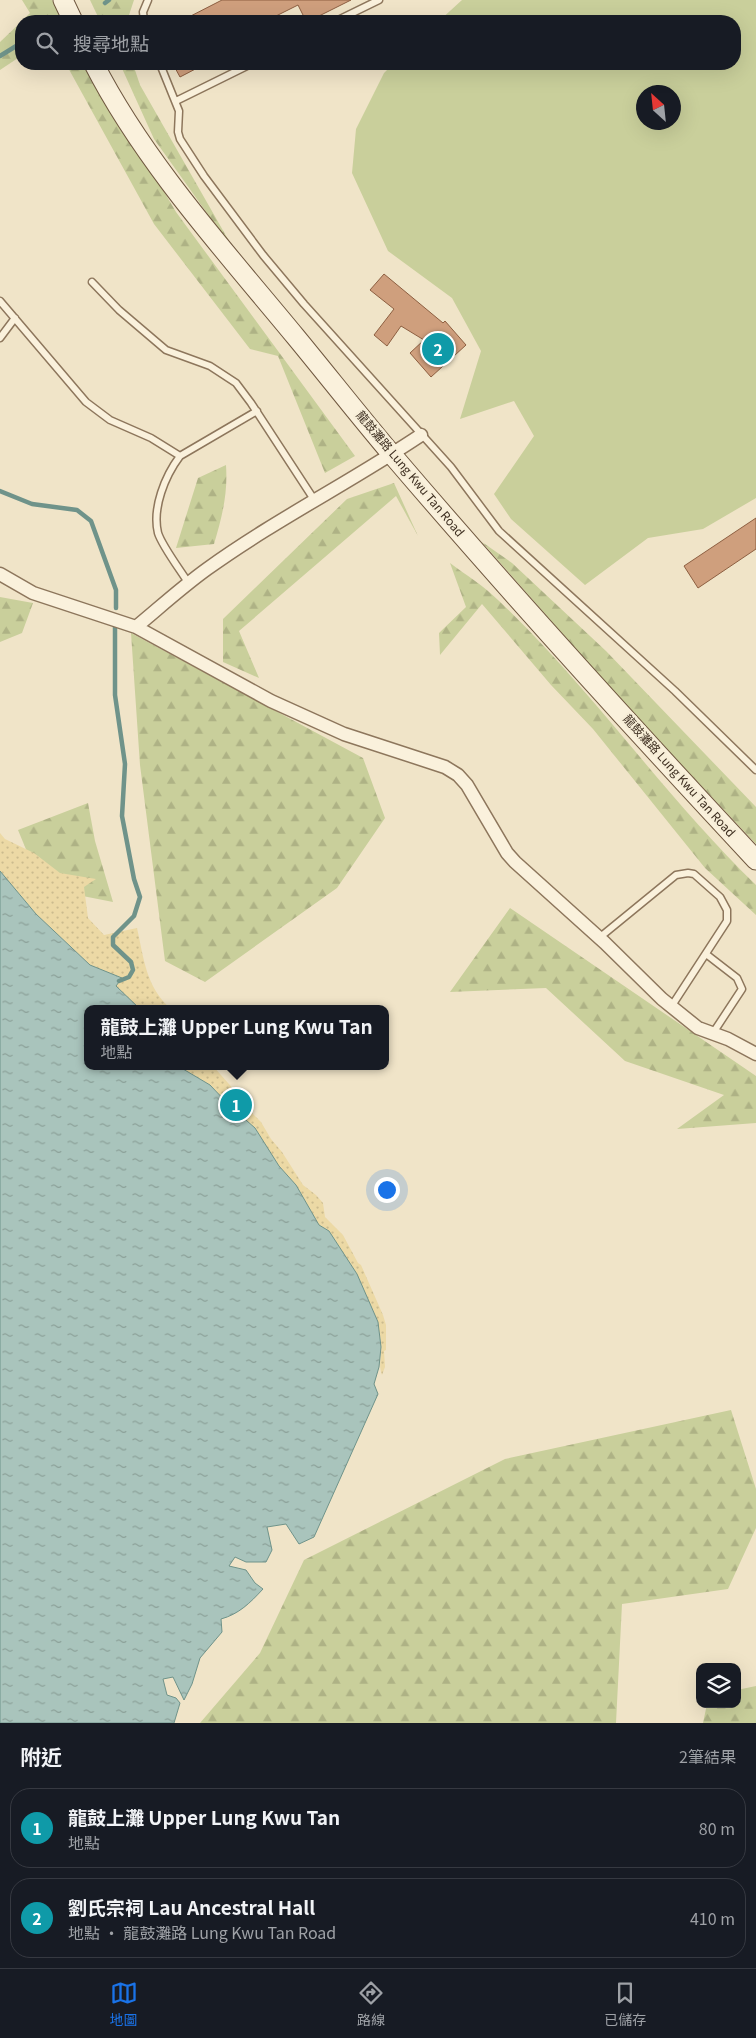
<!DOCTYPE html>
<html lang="zh-TW">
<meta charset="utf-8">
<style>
:root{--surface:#171b24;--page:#242831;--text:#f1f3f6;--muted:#9ea1a6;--line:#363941;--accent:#1a73e8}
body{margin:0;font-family:Georgia,"Noto Sans TC",serif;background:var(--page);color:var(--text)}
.controls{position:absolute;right:15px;bottom:15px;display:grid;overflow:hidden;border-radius:10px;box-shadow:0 5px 20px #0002}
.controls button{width:45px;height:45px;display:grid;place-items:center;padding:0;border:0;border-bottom:1px solid var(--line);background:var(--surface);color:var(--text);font:25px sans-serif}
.compass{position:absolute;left:636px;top:85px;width:45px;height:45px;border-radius:50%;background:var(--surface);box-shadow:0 5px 20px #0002;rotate:333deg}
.you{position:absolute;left:386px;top:1189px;width:18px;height:18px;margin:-12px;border:4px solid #fff;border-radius:50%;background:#1a73e8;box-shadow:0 0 0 8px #1a73e833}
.badge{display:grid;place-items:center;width:32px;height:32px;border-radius:50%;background:var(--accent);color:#fff;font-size:16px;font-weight:700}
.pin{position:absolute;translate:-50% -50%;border:2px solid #fff;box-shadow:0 1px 5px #0006}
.popup{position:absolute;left:84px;top:1005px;width:305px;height:65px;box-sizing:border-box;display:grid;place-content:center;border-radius:10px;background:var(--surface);filter:drop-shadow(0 1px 4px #0005);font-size:16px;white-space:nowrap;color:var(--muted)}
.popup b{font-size:19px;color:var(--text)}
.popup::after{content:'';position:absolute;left:50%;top:100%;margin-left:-10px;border:10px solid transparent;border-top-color:var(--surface)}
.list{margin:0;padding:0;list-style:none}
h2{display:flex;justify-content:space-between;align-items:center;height:65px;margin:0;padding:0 20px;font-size:21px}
h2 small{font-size:16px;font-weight:400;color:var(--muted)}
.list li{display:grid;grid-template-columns:32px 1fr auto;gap:15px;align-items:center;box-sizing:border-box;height:80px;margin:0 10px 10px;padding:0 10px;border:1px solid var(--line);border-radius:20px}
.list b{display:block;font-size:19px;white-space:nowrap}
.list p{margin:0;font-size:16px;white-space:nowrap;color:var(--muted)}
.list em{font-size:16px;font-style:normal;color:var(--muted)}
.icon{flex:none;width:28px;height:28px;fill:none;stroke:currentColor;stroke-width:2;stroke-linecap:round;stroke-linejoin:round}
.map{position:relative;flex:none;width:756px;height:1723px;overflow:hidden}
.search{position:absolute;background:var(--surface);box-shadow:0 5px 20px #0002;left:15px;right:15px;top:15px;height:55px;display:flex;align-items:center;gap:12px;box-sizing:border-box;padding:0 18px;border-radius:20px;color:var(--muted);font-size:19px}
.sheet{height:245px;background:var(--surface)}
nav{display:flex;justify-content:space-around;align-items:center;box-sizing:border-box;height:70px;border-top:1px solid var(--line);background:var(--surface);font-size:14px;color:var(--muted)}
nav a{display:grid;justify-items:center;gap:2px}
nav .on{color:var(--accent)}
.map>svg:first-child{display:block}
.grass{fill:#c9cf9b;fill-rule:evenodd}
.forest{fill:url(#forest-firs)}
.sand{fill:url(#sand-dots)}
.water{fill:url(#water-ripples);stroke:#6f938a}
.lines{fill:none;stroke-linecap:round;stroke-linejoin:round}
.stream{stroke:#6f938a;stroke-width:4.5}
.building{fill:#cf9f7d;stroke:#8d5f41}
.lane-casing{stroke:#8d765c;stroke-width:9}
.street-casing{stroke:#8d765c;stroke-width:15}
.secondary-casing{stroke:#6f573f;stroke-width:21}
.lane{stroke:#faf1dc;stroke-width:6}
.street{stroke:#faf1dc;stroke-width:12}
.secondary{stroke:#faf1dc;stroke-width:19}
.labels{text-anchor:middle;stroke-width:4.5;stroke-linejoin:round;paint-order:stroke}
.street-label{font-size:12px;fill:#3d2e20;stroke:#f7eed8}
</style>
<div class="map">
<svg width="756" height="1723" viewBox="0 0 756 1723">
<defs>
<pattern id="forest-firs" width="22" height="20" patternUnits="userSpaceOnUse" patternTransform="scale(1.25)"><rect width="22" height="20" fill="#c9cf9b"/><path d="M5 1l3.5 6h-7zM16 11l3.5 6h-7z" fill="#aeb285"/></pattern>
<pattern id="sand-dots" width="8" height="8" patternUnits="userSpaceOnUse" patternTransform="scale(1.25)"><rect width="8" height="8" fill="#ecd9a5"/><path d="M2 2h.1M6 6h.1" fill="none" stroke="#cbbb8e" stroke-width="1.8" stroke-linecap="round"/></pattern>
<pattern id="water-ripples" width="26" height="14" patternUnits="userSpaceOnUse" patternTransform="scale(1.25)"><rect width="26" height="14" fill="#a9c4bc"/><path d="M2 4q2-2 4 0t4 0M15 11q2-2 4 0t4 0" fill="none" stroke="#8ba098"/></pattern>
</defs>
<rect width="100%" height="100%" fill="#f0e4c8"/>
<path class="grass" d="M462 0H756V498L703 529 648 538 585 585 511 519 494 494 534 436 514 401 460 419 481 351 452 298 388 251 352 173 356 129 384 73 393 64H735V21H439ZM644 92H674V122H644Z"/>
<path class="forest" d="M22 0H52L64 21H22L30 13Z
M90 0H134L127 21H100Z
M21 22V56L0 70V42Z
M66 64H89L176 212 355 456 325 473 278 356 250 349 154 224Z
M120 64H133L140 85 237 255 154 139Z
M226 465C228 494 222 517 214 544L176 548 198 478Z
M394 483 418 536 396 496 239 631 259 678 223 662V619L347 499Z
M482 542 512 563 606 651 756 807V844L625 705Z
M450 563C466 575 484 586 498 600 591 688 664 796 756 885V915L705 868 593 729 551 685 482 604 440 655 439 633 466 607Z
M0 597 33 603 22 633 0 642Z
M131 633 363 758 385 818 337 888 205 982 165 961 140 765Z
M88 803 95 841 113 902 42 888 18 830Z
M510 908 756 1076V1123L677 1129 724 1095 625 1061 546 988 450 992Z
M731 1410 756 1489V1528L728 1589 622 1604 616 1723H200L260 1653 304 1560 505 1459Z
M756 1686V1723H703L707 1704H737V1690Z"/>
<path class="sand" d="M0 833 5 839 34 853 60 873 96 879 84 887 88 918 104 935 137 928C144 959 146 987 171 1009H140L115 986 121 978 90 965 36 914 0 871Z
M178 1066H213L236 1092 242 1103 261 1122 271 1139 282 1152 303 1185 316 1195 323 1203 325 1217 343 1235 358 1263 361 1265 383 1315 386 1325V1350L384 1351 385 1367 382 1375C378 1365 382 1357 381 1346 381 1334 377 1322 373 1310L329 1231 319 1225 296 1185 279 1166 254 1128 230 1106 210 1085Z"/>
<path class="water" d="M0 871 36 914 90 965 122 978 116 986 140 1009H87V1066H178L210 1085 230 1106 255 1128 279 1166 296 1185 319 1225 329 1231 357 1274 378 1322 381 1347 379 1367 374 1384 378 1394 314 1537 299 1544 286 1524 267 1527 272 1550 266 1562H246L235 1557 229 1566 246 1570 255 1583 263 1589C250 1603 239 1614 221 1619L222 1632 200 1658 192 1684 184 1700 173 1677 163 1679 167 1695 176 1698 180 1703 174 1723H0Z"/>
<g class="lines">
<path class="stream" d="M105 3 109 0
M0 56 21 43
M0 491 32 504 77 510 91 521 116 590V608
M115 623V695L125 764 122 816 134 879 140 897 134 916 113 937V945L131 962 133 970 129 977 119 981"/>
</g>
<path class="building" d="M222 0H351L309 21H306L298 5 266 21H181Z
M173 64H205L180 77Z
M384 274 443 323 445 321 466 345 431 377 410 353 424 340 401 326 387 346 374 335 394 309 370 290Z
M756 518V549L698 588 684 566Z"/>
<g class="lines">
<defs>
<path id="lane" d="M144 21 143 12 148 0
M336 21 379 0
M160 64 179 111 178 132 180 139 204 176 263 255 304 304 451 467 499 531 675 691 756 770
M176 101 251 64
M92 282 119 310 166 350 210 366 236 383 251 403 315 501
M0 301 86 402 110 420 151 438 180 456
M0 338 15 318
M189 584C181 571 162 546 158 533 152 508 165 476 180 456L257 411
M599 938 676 875 688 873 694 874 720 897 727 910V921L671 1007
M706 954 737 978 742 989 713 1033"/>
<path id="street" d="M0 574 33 593 136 627 271 701 344 734 445 767 458 775 467 785 507 853 515 862 605 943 662 999 698 1028 728 1039 756 1054
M136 627C159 608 182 587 207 569 275 520 351 482 421 435"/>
<path id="secondary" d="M63 0 73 21
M94 64C144 162 225 251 295 336 328 376 360 417 394 457 511 594 633 728 756 860"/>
</defs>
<use href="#lane" class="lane-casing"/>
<use href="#street" class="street-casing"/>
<use href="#secondary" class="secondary-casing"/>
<use href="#lane" class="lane"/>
<use href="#street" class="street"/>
<use href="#secondary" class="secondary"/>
</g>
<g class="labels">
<g class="street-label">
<text transform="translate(410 474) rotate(50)" y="4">龍鼓灘路 Lung Kwu Tan Road</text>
<text transform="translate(679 776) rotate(48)" y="4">龍鼓灘路 Lung Kwu Tan Road</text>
</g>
</g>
</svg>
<div class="controls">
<button><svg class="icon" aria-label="layers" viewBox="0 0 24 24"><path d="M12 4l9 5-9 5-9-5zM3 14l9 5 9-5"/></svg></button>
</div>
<svg class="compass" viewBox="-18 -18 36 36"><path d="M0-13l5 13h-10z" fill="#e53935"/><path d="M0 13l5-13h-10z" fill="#9ea1a6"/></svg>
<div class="you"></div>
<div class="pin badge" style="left:236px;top:1105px;background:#0f9aa8">1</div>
<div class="popup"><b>龍鼓上灘 Upper Lung Kwu Tan</b>地點</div>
<div class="pin badge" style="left:438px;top:349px;background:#0f9aa8">2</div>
<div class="search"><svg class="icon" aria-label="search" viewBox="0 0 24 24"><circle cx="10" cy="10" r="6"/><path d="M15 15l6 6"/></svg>搜尋地點</div>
</div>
<section class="sheet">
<h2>附近<small>2筆結果</small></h2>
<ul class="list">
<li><span class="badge" style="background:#0f9aa8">1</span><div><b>龍鼓上灘 Upper Lung Kwu Tan</b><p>地點</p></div><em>80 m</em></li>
<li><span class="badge" style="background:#0f9aa8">2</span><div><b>劉氏宗祠 Lau Ancestral Hall</b><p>地點 · 龍鼓灘路 Lung Kwu Tan Road</p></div><em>410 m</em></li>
</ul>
</section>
<nav>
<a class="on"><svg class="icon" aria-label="map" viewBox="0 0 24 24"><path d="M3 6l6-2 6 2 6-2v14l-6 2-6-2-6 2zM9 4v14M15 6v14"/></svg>地圖</a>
<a><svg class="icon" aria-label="directions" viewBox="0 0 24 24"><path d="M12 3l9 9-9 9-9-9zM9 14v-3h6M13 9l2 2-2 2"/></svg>路線</a>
<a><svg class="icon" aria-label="saved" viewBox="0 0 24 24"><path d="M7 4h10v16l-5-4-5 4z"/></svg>已儲存</a>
</nav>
